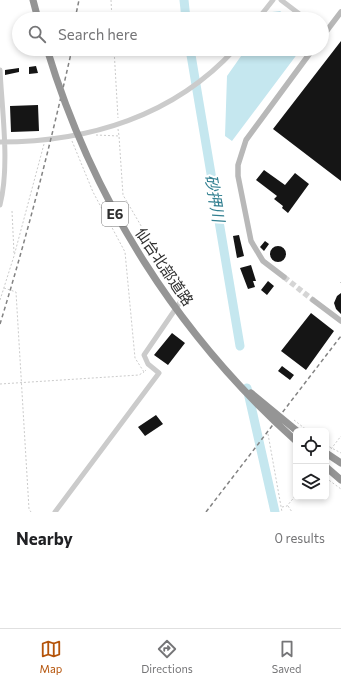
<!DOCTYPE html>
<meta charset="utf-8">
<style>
:root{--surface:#fff;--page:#f6f6f6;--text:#202124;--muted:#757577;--line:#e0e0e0;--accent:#b45309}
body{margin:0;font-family:Commissioner,"Noto Sans JP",sans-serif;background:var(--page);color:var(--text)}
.controls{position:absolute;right:12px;bottom:12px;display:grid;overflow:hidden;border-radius:6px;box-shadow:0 2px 6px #0003}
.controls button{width:36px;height:36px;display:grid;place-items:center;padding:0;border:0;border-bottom:1px solid var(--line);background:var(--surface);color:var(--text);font:20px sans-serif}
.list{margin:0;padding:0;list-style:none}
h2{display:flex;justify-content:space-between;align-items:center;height:52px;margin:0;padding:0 16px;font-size:17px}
h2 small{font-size:13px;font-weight:400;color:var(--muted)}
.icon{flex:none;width:22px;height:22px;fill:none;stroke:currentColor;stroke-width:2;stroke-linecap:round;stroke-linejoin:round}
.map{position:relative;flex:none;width:341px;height:512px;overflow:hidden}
.search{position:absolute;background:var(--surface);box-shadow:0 2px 6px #0003;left:12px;right:12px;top:12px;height:44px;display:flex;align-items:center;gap:10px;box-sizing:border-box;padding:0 14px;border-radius:22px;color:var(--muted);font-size:15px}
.sheet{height:116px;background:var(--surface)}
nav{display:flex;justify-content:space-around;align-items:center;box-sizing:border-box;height:56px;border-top:1px solid var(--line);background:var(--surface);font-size:11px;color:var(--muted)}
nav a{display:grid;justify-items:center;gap:2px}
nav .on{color:var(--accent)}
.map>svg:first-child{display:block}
.water{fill:#c5e7ef}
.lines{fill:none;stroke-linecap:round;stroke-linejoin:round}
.river{stroke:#c5e7ef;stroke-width:9}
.building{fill:#151515}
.secondary-tunnel{stroke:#d5d5d5;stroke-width:5.5;stroke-dasharray:5.5 3;stroke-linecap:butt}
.path{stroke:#cbcbcb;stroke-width:1;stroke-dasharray:2 2;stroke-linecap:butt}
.tertiary{stroke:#cbcbcb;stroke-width:5}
.secondary{stroke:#b8b8b8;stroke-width:5.5}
.motorway{stroke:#959595;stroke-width:7}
.rail{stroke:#838383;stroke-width:1.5;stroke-dasharray:4 3;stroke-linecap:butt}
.motorway-bridge{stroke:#959595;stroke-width:7}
.labels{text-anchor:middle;stroke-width:4;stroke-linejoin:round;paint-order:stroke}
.shield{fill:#fff;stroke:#6d6d6d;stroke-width:1}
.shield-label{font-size:14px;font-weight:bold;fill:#2e2e2e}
.street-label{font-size:15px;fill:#2e2e2e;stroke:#fff}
.water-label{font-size:16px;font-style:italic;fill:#338091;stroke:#fff}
</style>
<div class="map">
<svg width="341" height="512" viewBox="0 0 341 512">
<rect width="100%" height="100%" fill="#fff"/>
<path class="water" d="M280 11 291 19H267L272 12Z
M246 49H301L232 141 225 136 227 76Z"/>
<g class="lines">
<path class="river" d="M184 0 186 19
M190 49 240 346
M247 388 275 512"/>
</g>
<path class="building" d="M341 41V181L273 129Z
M36 66 38 73 29 74V67Z
M19 68V72L5 75V70Z
M38 105 39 131 11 132 10 106Z
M264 170 285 185 295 173 309 184 288 213 282 208 283 206 274 199 277 196 256 180Z
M239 235 244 256 237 258 233 236Z
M265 241 269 244 264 251 260 247Z
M270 254a8 8 0 1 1 16 0a8 8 0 1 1-16 0Z
M251 265 256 281H253L255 287 248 289 240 268Z
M268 281 274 286 267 295 261 290Z
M341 293V314L336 309 334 303 337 296Z
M311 313 334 331 306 370 281 351Z
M172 333 185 343 168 365 154 355Z
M282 366 294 375 290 380 278 371Z
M156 415 163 424 145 436 138 427Z"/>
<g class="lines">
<path class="secondary-tunnel" d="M284 277 313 300"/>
<path class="path" d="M111 0 112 19
M114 49 118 118
M118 129 119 136
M96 135 119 136 123 195 181 294
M72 141 93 192 125 252 135 358 144 372 146 370
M12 211 14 253
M340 282 341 283
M4 288 16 292 29 509 31 512
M0 300 14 256 44 144
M0 384 139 375 144 372
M294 420 308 431
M268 434 282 512
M326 445 341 453
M296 448V449
M331 449 341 436
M326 478 341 489
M288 506 292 512
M282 507 287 506 296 495"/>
<path class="tertiary" d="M281 0 306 19
M258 19 273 0
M0 70C2 111 10 166 0 205
M0 142C89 142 174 116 235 49
M55 512 159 373 148 364 144 355 183 298"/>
<path class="secondary" d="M322 37 341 12
M284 277 263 261 251 241 238 176V165L246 140 313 49
M313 300 341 321"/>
<path class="motorway" d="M33 0 38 19
M326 467 341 480"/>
<path class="rail" d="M75 19 79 0
M0 324C28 233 51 142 72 49
M206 512 341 336"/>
<path class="motorway-bridge" d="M47 49C93 201 178 335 296 441
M251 393 297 431
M326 453 341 463"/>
</g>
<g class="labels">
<rect class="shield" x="102" y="202" width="26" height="24" rx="3"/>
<g class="shield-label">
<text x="115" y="219">E6</text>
</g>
<g class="street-label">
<text transform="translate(164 267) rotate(56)" y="5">仙台北部道路</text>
</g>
<g class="water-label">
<text transform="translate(215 198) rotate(80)" y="6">砂押川</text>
</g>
</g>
</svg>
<div class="controls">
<button><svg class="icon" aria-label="locate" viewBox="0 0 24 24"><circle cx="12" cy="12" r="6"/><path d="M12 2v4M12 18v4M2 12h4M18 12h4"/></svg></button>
<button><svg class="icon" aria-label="layers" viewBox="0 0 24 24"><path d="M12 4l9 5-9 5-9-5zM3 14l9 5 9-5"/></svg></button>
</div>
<div class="search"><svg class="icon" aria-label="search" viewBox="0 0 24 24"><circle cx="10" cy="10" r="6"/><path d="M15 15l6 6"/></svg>Search here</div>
</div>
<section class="sheet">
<h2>Nearby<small>0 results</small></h2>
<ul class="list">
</ul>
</section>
<nav>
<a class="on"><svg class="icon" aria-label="map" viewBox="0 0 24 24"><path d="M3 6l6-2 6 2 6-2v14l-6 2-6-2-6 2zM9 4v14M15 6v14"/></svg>Map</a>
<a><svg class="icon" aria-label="directions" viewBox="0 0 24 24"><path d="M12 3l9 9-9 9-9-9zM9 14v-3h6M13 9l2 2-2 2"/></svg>Directions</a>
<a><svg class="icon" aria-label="saved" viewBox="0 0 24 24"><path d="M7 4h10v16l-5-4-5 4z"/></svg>Saved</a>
</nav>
